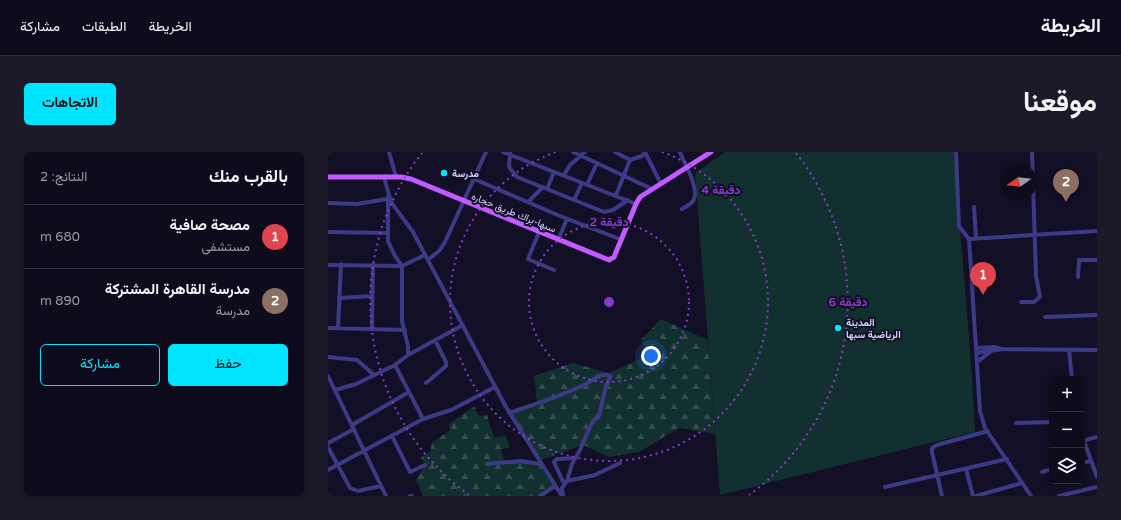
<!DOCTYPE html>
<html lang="ar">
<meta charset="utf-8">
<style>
:root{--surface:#0e0b1c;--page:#1c1929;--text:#f1f3f6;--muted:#9b9ba3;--line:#2e2b3b;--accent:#00e5ff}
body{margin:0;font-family:"Varela Round",Vazirmatn,sans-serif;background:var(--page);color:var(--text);direction:rtl}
.controls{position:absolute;right:12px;bottom:12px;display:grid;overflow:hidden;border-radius:6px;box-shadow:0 2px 6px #0003}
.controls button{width:36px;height:36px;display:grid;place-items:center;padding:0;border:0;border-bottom:1px solid var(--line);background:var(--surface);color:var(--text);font:20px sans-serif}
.compass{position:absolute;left:673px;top:12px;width:36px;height:36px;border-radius:50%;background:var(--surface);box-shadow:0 2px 6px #0003;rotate:256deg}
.you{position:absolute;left:323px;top:204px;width:14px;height:14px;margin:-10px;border:3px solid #fff;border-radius:50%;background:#1a73e8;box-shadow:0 0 0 6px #1a73e833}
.badge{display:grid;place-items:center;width:26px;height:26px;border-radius:50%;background:var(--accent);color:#fff;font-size:13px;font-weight:700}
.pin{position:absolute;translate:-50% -33px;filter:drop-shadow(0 1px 2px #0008)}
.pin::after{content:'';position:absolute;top:21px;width:14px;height:12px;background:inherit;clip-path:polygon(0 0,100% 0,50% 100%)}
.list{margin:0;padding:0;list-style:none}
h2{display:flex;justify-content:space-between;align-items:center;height:52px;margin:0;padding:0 16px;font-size:17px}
h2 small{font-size:13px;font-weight:400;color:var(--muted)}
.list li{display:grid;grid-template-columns:26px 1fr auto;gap:12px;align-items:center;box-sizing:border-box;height:64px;padding:0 16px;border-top:1px solid var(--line)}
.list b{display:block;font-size:15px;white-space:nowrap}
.list p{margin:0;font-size:13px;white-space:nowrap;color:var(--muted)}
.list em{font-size:13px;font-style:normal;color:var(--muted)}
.actions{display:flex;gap:8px;padding:12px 16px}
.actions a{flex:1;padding:9px 0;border:1px solid var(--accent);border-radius:6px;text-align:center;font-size:14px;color:var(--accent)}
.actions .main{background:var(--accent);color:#111}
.icon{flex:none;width:22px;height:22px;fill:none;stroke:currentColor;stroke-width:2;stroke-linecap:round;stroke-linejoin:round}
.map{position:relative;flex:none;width:769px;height:344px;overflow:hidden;direction:ltr;border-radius:6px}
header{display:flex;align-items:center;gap:24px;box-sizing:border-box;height:56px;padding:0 20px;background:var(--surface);border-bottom:1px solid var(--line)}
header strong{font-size:19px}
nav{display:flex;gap:22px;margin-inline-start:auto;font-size:14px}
.intro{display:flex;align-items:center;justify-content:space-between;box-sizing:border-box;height:96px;padding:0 24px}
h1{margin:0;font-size:28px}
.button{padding:10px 18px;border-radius:6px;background:var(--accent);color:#111;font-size:14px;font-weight:700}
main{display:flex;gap:24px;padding:0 24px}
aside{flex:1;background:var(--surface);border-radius:6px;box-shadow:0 2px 6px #0003}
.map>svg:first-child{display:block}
.green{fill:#12302f}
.forest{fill:url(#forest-firs)}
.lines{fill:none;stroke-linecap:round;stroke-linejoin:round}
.minor{stroke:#3d3a85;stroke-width:4}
.major{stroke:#c25bff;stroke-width:5}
.ring{fill:none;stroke:#843dc5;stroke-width:2;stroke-dasharray:2 4}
.poi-dot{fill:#00e5ff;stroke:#130f26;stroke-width:1.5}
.labels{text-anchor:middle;stroke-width:4;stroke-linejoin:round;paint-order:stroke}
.poi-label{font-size:10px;font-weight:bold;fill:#d9d4ff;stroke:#130f26;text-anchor:start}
.street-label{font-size:10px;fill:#d9d4ff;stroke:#130f26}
.centre{fill:#843dc5;stroke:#130f26;stroke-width:2}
.ring-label{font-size:12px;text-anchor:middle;font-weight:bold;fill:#843dc5;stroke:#130f26;stroke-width:4;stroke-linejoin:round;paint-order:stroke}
</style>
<header>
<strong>الخريطة</strong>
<nav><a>الخريطة</a><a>الطبقات</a><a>مشاركة</a></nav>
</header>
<div class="intro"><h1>موقعنا</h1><a class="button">الاتجاهات</a></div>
<main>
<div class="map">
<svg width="769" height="344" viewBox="0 0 769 344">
<defs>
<pattern id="forest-firs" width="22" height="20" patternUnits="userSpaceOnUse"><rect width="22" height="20" fill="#12302f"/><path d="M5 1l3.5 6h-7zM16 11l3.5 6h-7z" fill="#344d4e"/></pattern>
</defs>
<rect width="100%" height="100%" fill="#130f26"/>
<path class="green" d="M397 0H627C632 94 643 187 647 280L392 343 367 21Z"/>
<path class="forest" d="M333 167 380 188 387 282 351 276 311 300 281 305 255 293 210 309 181 260 209 250 206 224 245 211 281 221 320 203 313 188Z
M146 254 151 264 159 263 166 286 177 283 182 295 173 298 176 308 212 312 227 335 212 344H95L88 328 97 313 93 305 102 300 104 291 122 278 121 272Z"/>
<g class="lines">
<path class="minor" d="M61 0 68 25
M175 0 308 52
M182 0 181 15 189 25 276 60 285 58 300 48
M245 0 324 37
M287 0 302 8 314 4 317 0
M317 0 333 32
M352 0C356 11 371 35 366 47 365 52 358 54 354 57
M628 0 631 74 641 87 652 259 657 276 703 344
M236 23 242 13 257 0
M56 25 63 50 85 80 178 255 234 344
M146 27 232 64 294 88
M259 33 269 11
M219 37 226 20
M288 43 302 8
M60 44V89L67 104 74 114V169L80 194V203
M246 48 254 31
M200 50 215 35
M0 51 29 52 59 47
M646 55 648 86
M0 80 60 81
M211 80 200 107 226 118
M641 87 769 79
M230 88 239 67
M100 108 112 98 117 90 158 0
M0 113 74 114 97 103
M750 125 751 108H769
M11 146 44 144
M693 150H706L712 145 708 124 704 0
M717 165 769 163
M0 176 77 178
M10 176 13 112
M44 177 45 113
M649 196 666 195 674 197 769 198
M741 198 744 227
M649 201 674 197
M0 205 29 208 46 223
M649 210 662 200
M0 224 58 344
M98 231 118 214V210L107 188
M7 238 28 232 67 213
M181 261C207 252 234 244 258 232 266 227 273 220 283 224L278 234 271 264 265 269 260 279 252 298 244 312 239 329
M95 267 123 258 167 235
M688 271 724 270
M24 273 81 240
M64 284 82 320 97 313
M754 289 769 285
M756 289 769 325
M0 291 26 277
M0 295 22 336 30 339 53 334
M754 311 763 309
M159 312 193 309 212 312
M638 317 645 344
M0 318 95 267 67 213 80 203 135 173
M714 320 724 317
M236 332 226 310 229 307 247 306
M557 335 679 307
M82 344H84
M212 344 227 334
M235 344 234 336 239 329 267 323 292 311
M614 344 604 300V296L609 293 660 279
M648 344 694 331
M731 344 769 335"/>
<path class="major" d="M0 25H73L83 27 281 108 286 105 308 52 312 45 383 0"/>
</g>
<g class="ring">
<circle cx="281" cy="150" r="80"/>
<path d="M334 0A159 159 0 1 1 228 0"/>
<path d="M141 343A239 239 0 0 1 94 1M468 1A239 239 0 0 1 421 343"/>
</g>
<g class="poi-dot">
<circle cx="116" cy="21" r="4"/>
<circle cx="510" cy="176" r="4"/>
</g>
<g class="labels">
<g class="poi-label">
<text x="124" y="25">مدرسة</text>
<text x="518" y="174">المدينة<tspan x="518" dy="12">الرياضية سبها</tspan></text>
</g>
<g class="street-label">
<text transform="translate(186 60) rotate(22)" y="4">سبها-براك طريق حجاره</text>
</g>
</g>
<circle cx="281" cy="150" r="6" class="centre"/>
<g class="ring-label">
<text x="393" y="42">4 دقيقة</text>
<text x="281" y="74">2 دقيقة</text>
<text x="520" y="154">6 دقيقة</text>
</g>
</svg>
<div class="controls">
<button>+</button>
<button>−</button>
<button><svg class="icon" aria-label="layers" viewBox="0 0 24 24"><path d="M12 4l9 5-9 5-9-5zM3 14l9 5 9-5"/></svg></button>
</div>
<svg class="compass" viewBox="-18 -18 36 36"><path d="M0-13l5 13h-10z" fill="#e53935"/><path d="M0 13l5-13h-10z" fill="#9b9ba3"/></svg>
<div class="you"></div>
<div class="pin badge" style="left:655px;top:143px;background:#e0444e">1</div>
<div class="pin badge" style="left:738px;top:50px;background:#8d6e63">2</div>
</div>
<aside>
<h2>بالقرب منك<small>النتائج: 2</small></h2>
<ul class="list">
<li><span class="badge" style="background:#e0444e">1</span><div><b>مصحة صافية</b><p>مستشفى</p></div><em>680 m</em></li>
<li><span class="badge" style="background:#8d6e63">2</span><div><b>مدرسة القاهرة المشتركة</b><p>مدرسة</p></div><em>890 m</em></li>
</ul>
<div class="actions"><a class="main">حفظ</a><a>مشاركة</a></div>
</aside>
</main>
